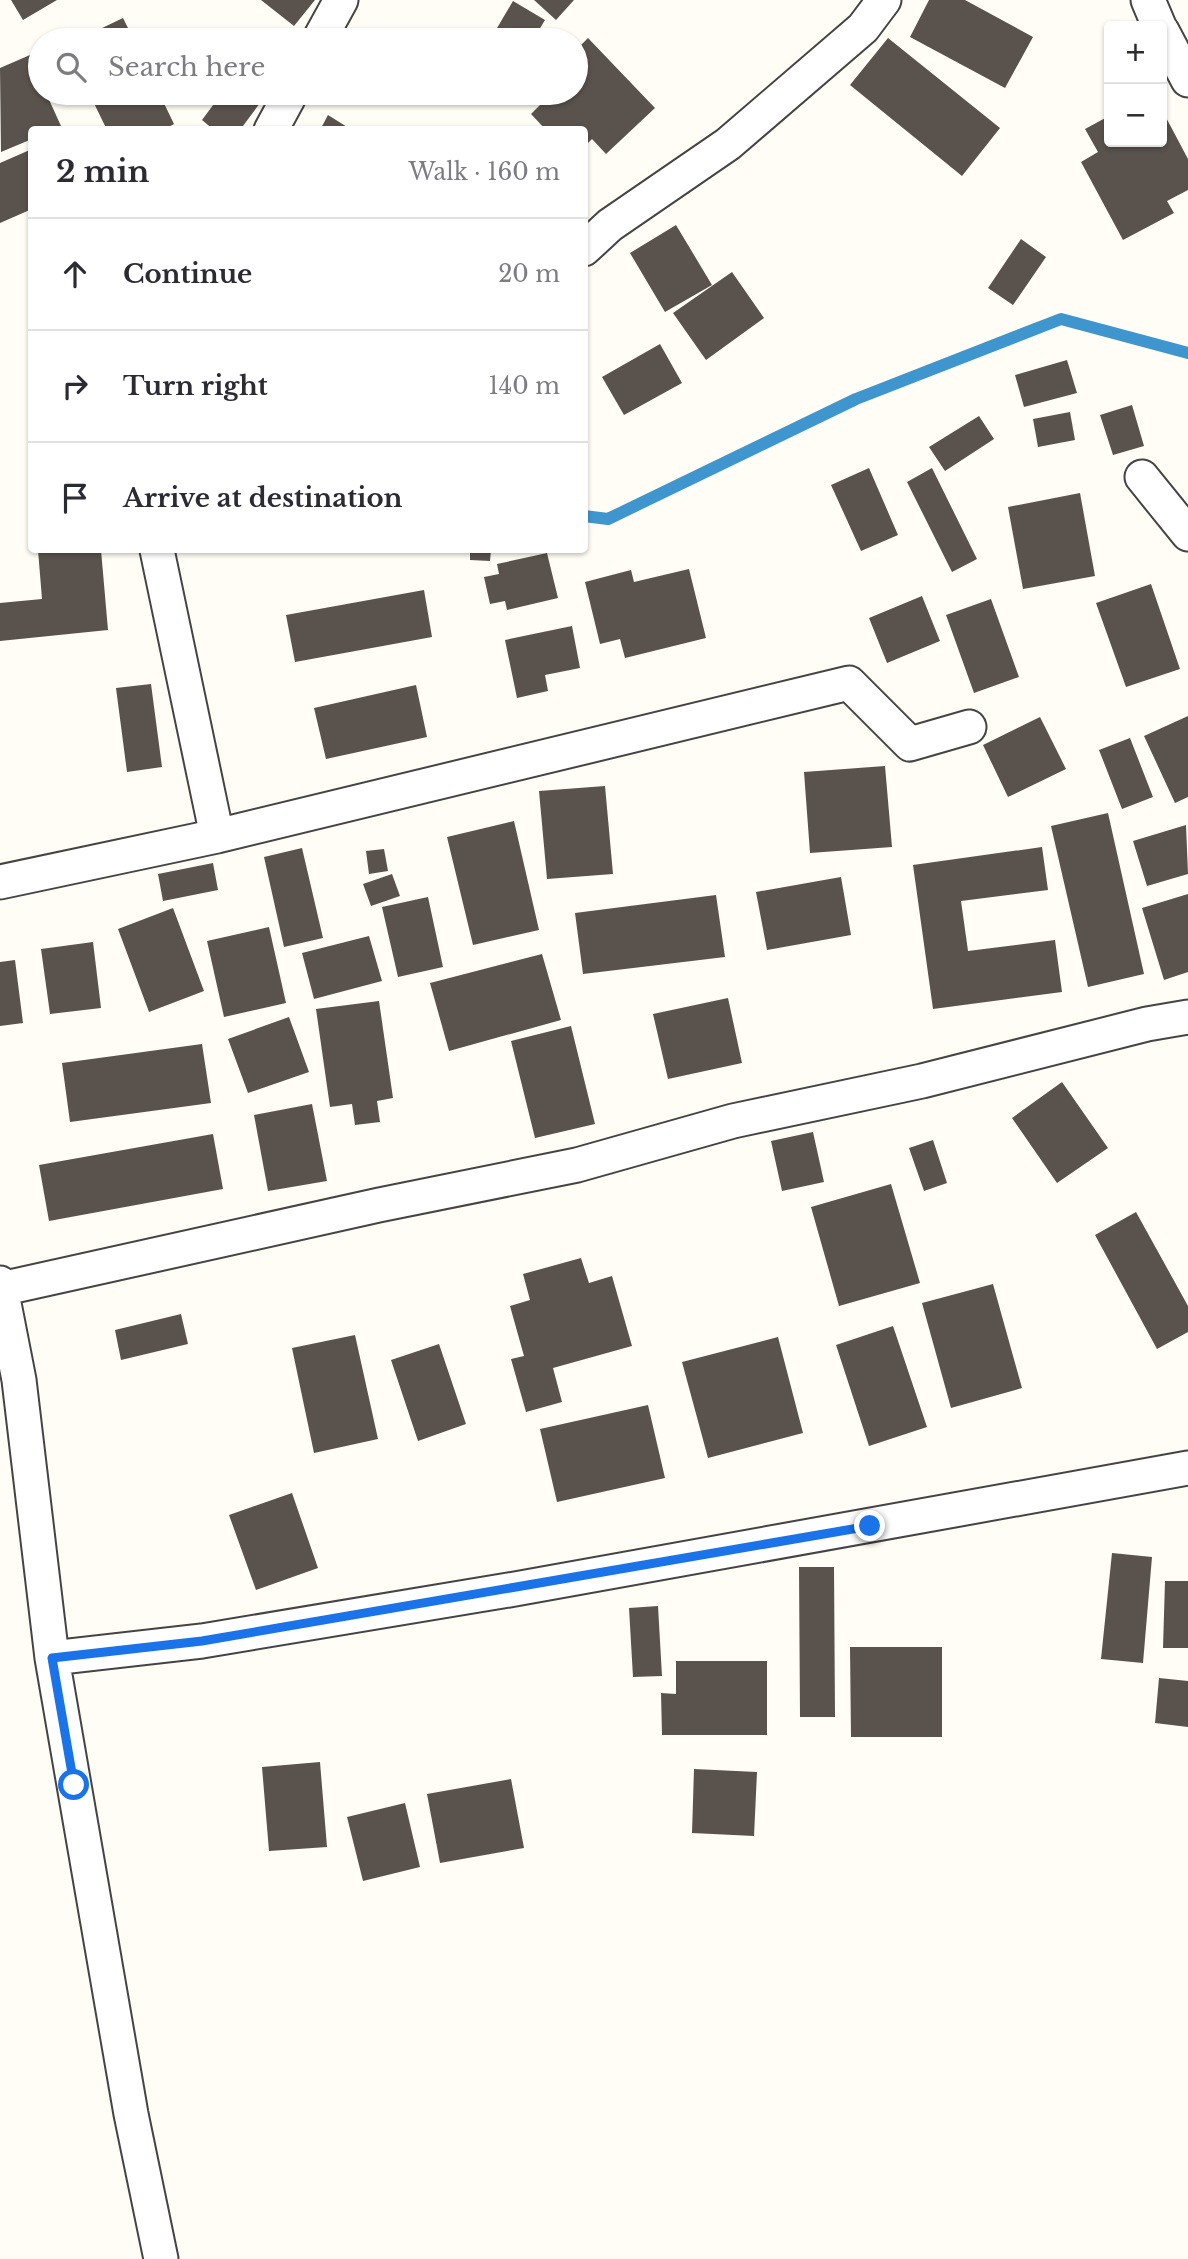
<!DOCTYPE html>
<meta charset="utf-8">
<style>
:root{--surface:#fff;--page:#f2f2f3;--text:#2b2b33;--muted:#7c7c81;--line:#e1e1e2}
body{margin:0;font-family:"Libre Baskerville",serif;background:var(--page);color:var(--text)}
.controls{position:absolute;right:21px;top:21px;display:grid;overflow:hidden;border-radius:7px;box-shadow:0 2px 5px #0004}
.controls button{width:63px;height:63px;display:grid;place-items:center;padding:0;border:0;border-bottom:2px solid var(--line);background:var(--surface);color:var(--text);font:35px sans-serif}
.stop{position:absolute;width:21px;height:21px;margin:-16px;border:5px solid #1a73e8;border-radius:50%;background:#fff}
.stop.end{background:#1a73e8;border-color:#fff;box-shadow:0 2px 7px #0008}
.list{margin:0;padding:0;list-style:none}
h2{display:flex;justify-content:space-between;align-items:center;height:91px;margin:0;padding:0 28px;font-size:30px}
h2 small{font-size:23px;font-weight:400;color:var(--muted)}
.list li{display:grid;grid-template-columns:46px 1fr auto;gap:21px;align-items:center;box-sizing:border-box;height:112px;padding:0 28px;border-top:2px solid var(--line)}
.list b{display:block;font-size:26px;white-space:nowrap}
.list em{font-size:23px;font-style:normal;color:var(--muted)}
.icon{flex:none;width:38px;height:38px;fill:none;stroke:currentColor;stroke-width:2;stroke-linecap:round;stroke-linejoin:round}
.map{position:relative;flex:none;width:1188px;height:2259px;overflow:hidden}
.search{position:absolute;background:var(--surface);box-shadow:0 2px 5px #0004;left:28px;top:28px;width:560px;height:77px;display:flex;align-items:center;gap:18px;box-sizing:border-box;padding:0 24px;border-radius:38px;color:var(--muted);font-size:26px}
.panel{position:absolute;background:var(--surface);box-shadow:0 2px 5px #0004;left:28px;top:126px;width:560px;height:427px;border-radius:7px}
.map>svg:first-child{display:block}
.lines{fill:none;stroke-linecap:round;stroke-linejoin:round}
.stream{stroke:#3f96cf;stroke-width:12}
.building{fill:#5a524d}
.street-casing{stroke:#444;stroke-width:37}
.street{stroke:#fff;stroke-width:33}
.route{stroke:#1a73e8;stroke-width:9}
</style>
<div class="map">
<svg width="1188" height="2259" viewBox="0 0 1188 2259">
<rect width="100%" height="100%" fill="#fffdf5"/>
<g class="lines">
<path class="stream" d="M584 516 608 519 856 399 1061 319 1188 353"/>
</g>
<path class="building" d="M11 0H57L23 20Z
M261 0H315L294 26Z
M534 0H574L556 20Z
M929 0H965L1033 37 1005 88 910 37Z
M513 1 545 20 533 40H490Z
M123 18 134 40H77Z
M588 38 655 108 606 154 592 139 584 147V130H546L531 114 550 95 548 93H576V50Z
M888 38 1000 128 962 176 850 85Z
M30 55 40 79V93H46L61 126 52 130H32V139L1 152 0 68Z
M89 93H159L174 124 163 130H107Z
M222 93H246L260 103 240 130H214L202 120Z
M1162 110 1188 159V190L1167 201 1174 213 1123 240 1081 162 1098 152 1085 129 1109 116V142H1162Z
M328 115 352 130H320Z
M32 149V209L0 223V163Z
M676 225 712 285 665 312 630 253Z
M1021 239 1046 257 1013 305 988 288Z
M732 272 764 318 706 360 673 313Z
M660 344 682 383 624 415 602 377Z
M1067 360 1077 393 1024 407 1015 375Z
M1132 405 1144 446 1113 455 1100 415Z
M1070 412 1075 440 1038 447 1033 419Z
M979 416 994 439 945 471 929 447Z
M869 468 898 535 861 551 831 485Z
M932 468 977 559 952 572 907 482Z
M1080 493 1095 576 1023 589 1008 507Z
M38 550H101L108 630 0 641V603L42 599Z
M470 550H491L490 561 470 560Z
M547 553 558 598 507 610 505 601 490 604 484 577 499 574 497 564Z
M689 569 706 638 625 658 620 639 600 644 585 582 631 570 634 582Z
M1151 584 1180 669 1126 687 1096 603Z
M424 590 432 637 295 662 286 615Z
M922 596 940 641 887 663 869 618Z
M991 599 1019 677 974 693 946 615Z
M572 626 580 668 545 675 548 691 517 698 505 640Z
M151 684 162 767 127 772 116 688Z
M416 685 427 737 326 759 314 708Z
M1188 716V797L1175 803 1144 736Z
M1040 717 1066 769 1008 797 983 745Z
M1130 738 1153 797 1122 809 1099 750Z
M885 766 892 847 810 853 804 772Z
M605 786 613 874 547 879 539 791Z
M1108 813 1144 974 1088 987 1051 826Z
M514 821 539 930 473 945 447 837Z
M1186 825 1188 874 1147 886 1133 841Z
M1042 847 1048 890 961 901 968 951 1055 940 1062 992 933 1009 913 865Z
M302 848 323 938 284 947 264 857Z
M384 849 388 871 369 874 366 851Z
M213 863 218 890 163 901 158 874Z
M392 874 400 896 371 906 363 884Z
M841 877 851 935 767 950 756 892Z
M1188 894V972L1164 980 1142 908Z
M716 895 725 957 583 974 575 913Z
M428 897 443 967 398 977 382 907Z
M173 908 204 991 149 1012 118 929Z
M269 927 286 1003 224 1017 207 941Z
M369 936 382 981 314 999 302 953Z
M93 942 101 1008 50 1014 41 949Z
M542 954 561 1020 449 1051 430 983Z
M15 960 23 1023 0 1026V962Z
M728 998 742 1063 668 1079 653 1014Z
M379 1001 393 1098 377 1101 380 1122 355 1125 352 1104 330 1107 316 1009Z
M289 1017 309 1072 248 1093 228 1039Z
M571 1026 595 1124 535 1138 511 1041Z
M202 1044 211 1103 70 1122 62 1063Z
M1062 1082 1108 1148 1057 1183 1012 1118Z
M312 1104 327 1181 268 1191 254 1115Z
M813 1132 824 1182 782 1191 771 1141Z
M213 1134 223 1189 49 1221 39 1165Z
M933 1140 947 1183 924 1191 909 1148Z
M891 1184 920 1283 839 1306 811 1207Z
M1136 1212 1188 1306V1332L1157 1349 1095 1235Z
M581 1258 589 1283 612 1276 632 1346 553 1368 562 1402 526 1412 511 1359 524 1356 510 1306 530 1300 523 1274Z
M993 1284 1022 1388 951 1408 922 1303Z
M181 1314 188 1344 121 1360 115 1330Z
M893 1326 927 1427 869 1446 836 1345Z
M355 1335 378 1439 314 1453 292 1348Z
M778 1337 803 1433 708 1458 682 1362Z
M439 1344 466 1424 418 1441 391 1360Z
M648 1405 665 1478 557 1502 540 1429Z
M292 1493 318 1568 256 1590 229 1515Z
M1112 1553 1152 1557 1143 1663 1101 1659Z
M799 1567H834L835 1717H800Z
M1165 1581H1188V1648H1163Z
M658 1606 662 1676 633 1677 629 1608Z
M850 1647H942V1737H851Z
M676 1661H767V1735H662L661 1693 676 1694Z
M1159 1678 1188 1681V1727L1155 1723Z
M320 1762 327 1847 269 1851 262 1767Z
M694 1769 757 1772 754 1836 692 1833Z
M511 1779 524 1848 440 1863 427 1794Z
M405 1803 420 1867 363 1881 347 1817Z"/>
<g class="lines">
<defs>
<path id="street" d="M1148 0 1159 26
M1162 31 1188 80
M319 40 341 0
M271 130 291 93
M584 249 610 225 728 144 863 28 884 0
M1142 477 1188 534
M157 550 217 836
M0 882 217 836 849 683 910 744 969 727
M0 1283 19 1380 52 1658 131 2114 161 2259
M1 1289 379 1205 577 1165 733 1121 922 1081 1147 1024 1188 1017
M52 1658 202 1641 515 1589 1188 1468"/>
</defs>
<use href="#street" class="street-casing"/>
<use href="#street" class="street"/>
</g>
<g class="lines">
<path class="route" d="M74 1785 52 1658 202 1641 870 1526"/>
</g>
</svg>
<div class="controls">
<button>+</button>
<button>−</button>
</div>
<div class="stop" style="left:74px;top:1785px"></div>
<div class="stop end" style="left:870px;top:1526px"></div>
<div class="search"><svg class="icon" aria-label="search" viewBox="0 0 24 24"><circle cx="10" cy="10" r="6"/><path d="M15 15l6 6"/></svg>Search here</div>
<section class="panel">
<h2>2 min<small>Walk · 160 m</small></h2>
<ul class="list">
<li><svg class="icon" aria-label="ahead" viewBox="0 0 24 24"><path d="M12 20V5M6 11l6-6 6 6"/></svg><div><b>Continue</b></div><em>20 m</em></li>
<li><svg class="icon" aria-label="right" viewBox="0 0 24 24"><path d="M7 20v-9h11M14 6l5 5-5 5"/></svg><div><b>Turn right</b></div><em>140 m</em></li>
<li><svg class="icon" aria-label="arrive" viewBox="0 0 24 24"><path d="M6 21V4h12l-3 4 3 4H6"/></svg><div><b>Arrive at destination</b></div></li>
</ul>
</section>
</div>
